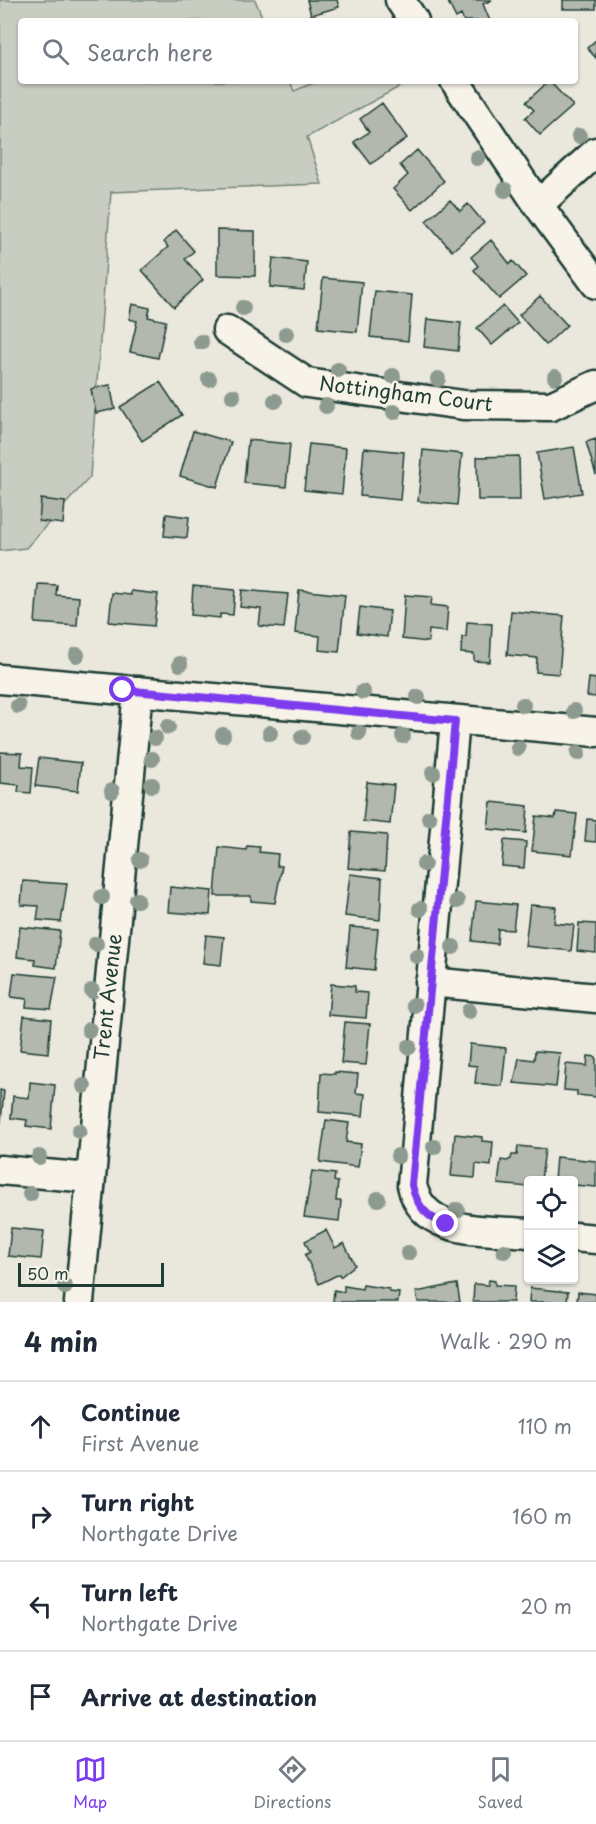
<!DOCTYPE html>
<meta charset="utf-8">
<style>
:root{--surface:#fff;--page:#f6f6f7;--text:#1f2937;--muted:#747a83;--line:#e0e1e3;--accent:#7c3aed}
body{margin:0;font-family:"Playpen Sans",sans-serif;background:var(--page);color:var(--text)}
.controls{position:absolute;right:18px;bottom:18px;display:grid;overflow:hidden;border-radius:6px;box-shadow:0 2px 4px #0004}
.controls button{width:54px;height:54px;display:grid;place-items:center;padding:0;border:0;border-bottom:2px solid var(--line);background:var(--surface);color:var(--text);font:30px sans-serif}
.scale{position:absolute;left:18px;bottom:15px;width:146px;box-sizing:border-box;padding-left:6px;border:3px solid #1f3d34;border-top:0;font-size:16px;line-height:21px;white-space:nowrap;color:#1f3d34;-webkit-text-stroke:4px #f7f3e8;paint-order:stroke}
.stop{position:absolute;width:18px;height:18px;margin:-14px;border:4px solid #7c3aed;border-radius:50%;background:#fff}
.stop.end{background:#7c3aed;border-color:#fff;box-shadow:0 2px 6px #0008}
.list{margin:0;padding:0;list-style:none}
h2{display:flex;justify-content:space-between;align-items:center;height:78px;margin:0;padding:0 24px;font-size:26px}
h2 small{font-size:20px;font-weight:400;color:var(--muted)}
.list li{display:grid;grid-template-columns:39px 1fr auto;gap:18px;align-items:center;box-sizing:border-box;height:90px;padding:0 24px;border-top:2px solid var(--line)}
.list b{display:block;font-size:22px;white-space:nowrap}
.list p{margin:0;font-size:20px;white-space:nowrap;color:var(--muted)}
.list em{font-size:20px;font-style:normal;color:var(--muted)}
.icon{flex:none;width:33px;height:33px;fill:none;stroke:currentColor;stroke-width:2;stroke-linecap:round;stroke-linejoin:round}
.map{position:relative;flex:none;width:596px;height:1302px;overflow:hidden}
.search{position:absolute;background:var(--surface);box-shadow:0 2px 4px #0004;left:18px;right:18px;top:18px;height:66px;display:flex;align-items:center;gap:15px;box-sizing:border-box;padding:0 21px;border-radius:6px;color:var(--muted);font-size:22px}
.sheet{height:438px;background:var(--surface)}
nav{display:flex;justify-content:space-around;align-items:center;box-sizing:border-box;height:84px;border-top:2px solid var(--line);background:var(--surface);font-size:16px;color:var(--muted)}
nav a{display:grid;justify-items:center;gap:3px}
nav .on{color:var(--accent)}
.map>svg:first-child{display:block}
.green{fill:#c8ccc1;stroke:#74847a;stroke-width:1.5}
.building{fill:#b2b8ae;stroke:#1f3d34;stroke-width:1.5}
.lines{fill:none;stroke-linecap:round;stroke-linejoin:round}
.minor-casing{stroke:#1f3d34;stroke-width:33}
.minor{stroke:#f7f3e8;stroke-width:28}
.tree{fill:#8d9a8f}
.route{stroke:#7c3aed;stroke-width:8}
.labels{text-anchor:middle;stroke-width:4.5;stroke-linejoin:round;paint-order:stroke}
.street-label{font-size:20px;fill:#1f3d34;stroke:#f7f3e8}
</style>
<div class="map">
<svg width="596" height="1302" viewBox="0 0 596 1302">
<rect width="100%" height="100%" fill="#eae8dd"/>
<filter id="ink" filterUnits="userSpaceOnUse"><feTurbulence type="fractalNoise" baseFrequency=".0167" numOctaves="2"/><feDisplacementMap in="SourceGraphic" scale="12" xChannelSelector="R" yChannelSelector="G"/><feConvolveMatrix kernelMatrix="1 2 1 2 8 2 1 2 1" color-interpolation-filters="sRGB"/></filter>
<g filter="url(#ink)">
<path class="green" d="M0 0H255L264 21H21V81H290L294 91 318 81H410L307 137 322 184 111 192 90 477 26 548 0 551Z"/>
<path class="building" d="M307 0H337L339 7 311 15Z
M447 0H492L483 4 490 21H464L461 15 456 18Z
M563 0H596V9H563Z
M596 40V58L587 48Z
M549 81 573 106 540 135 525 118 534 110 526 102Z
M382 103 407 138 371 164 354 142 369 132 360 119Z
M417 150 444 181 412 210 393 189 408 175 400 165Z
M450 200 460 211 468 204 484 223 452 251 426 221Z
M176 230 194 251 185 259 203 280 174 307 142 270 168 247 164 242Z
M217 230 255 231V276L217 275Z
M491 240 510 264 513 261 526 276 499 299 474 270 478 266 471 257Z
M273 258 307 262 304 290 270 287Z
M323 278 362 282 357 332 318 328Z
M375 291 412 295 408 341 370 337Z
M540 296 567 325 546 345 519 315Z
M132 304 150 308 148 317 166 321 158 358 130 352 137 321 129 319Z
M503 306 518 323 492 345 477 328Z
M427 319 461 323 458 351 424 347Z
M160 382 182 415 142 441 120 407Z
M110 385 115 409 96 413 91 389Z
M193 431 231 442 217 487 180 476Z
M596 439V475L586 442Z
M248 440 290 444 286 487 244 483Z
M309 444 346 448 342 494 304 490Z
M574 447 582 493 545 499 537 453Z
M364 448 404 452 400 500 360 496Z
M423 450 462 454 457 505 418 501Z
M519 456 520 500H478L477 457Z
M41 499 65 502 63 524 39 521Z
M166 514 189 517 187 538 164 536Z
M38 584 57 585 56 595 79 597 77 626 35 623Z
M193 586 235 590 233 615 220 614V618L191 615Z
M242 590 288 594 284 628 259 626 261 609 240 607Z
M299 590 345 595 339 652 319 650 320 636 295 633Z
M131 591 158 594 154 626 109 622 112 593 131 595Z
M405 595 432 597 431 605 448 607 446 632 429 630 428 642 402 639Z
M360 607 390 611 387 637 357 633Z
M511 611 564 616 559 674 536 672 537 658 507 655Z
M467 622 492 624 490 662 474 661V654L461 653 462 637H466Z
M589 678 596 679V697L587 696Z
M0 752 22 753 21 766 33 767 31 793 18 792 19 785 0 783Z
M39 758 81 763 78 791 35 786Z
M367 782 394 785 390 824 363 821Z
M491 802 528 806 526 833 488 829Z
M556 812 577 814 572 855 532 851 536 816 555 818Z
M587 819 596 820V842L585 841Z
M351 832 387 835 385 871 348 868Z
M504 840 526 842 524 868 502 866Z
M247 846 260 847 259 852 278 854 277 866H282L275 903 251 901V896H215L219 847 246 850Z
M350 874 382 878 380 920 345 916Z
M23 881 67 884 61 922 37 920 39 906 21 905Z
M170 887 212 891 210 915 168 912Z
M476 901 516 905 513 930 498 929 497 944 472 941Z
M530 905 556 907 554 923 574 925 571 951 525 946Z
M579 923 596 924V953L577 951Z
M20 927 60 931 56 968 35 965V959L17 957Z
M350 927 378 929 374 970 346 967Z
M206 935 224 937 221 965 203 963Z
M14 973 57 977 51 1009 26 1007 27 999 11 997Z
M331 984 355 986V992L368 993 366 1018 328 1015Z
M24 1016 51 1019 48 1053 20 1050Z
M345 1022 370 1024 366 1065 341 1063Z
M470 1044 506 1048 502 1086 475 1083 477 1066 468 1065Z
M535 1051 560 1053 556 1087 514 1083 519 1058 534 1060Z
M588 1056 596 1057V1097L577 1095V1091L564 1090 566 1064 587 1066Z
M335 1072 358 1074 356 1093 365 1094 363 1116 319 1112 321 1073 335 1074Z
M30 1082 55 1085 51 1129 26 1126 27 1120 11 1118 13 1096 29 1098Z
M0 1090 4 1091 1 1121 0 1120Z
M326 1120 349 1123 346 1142 361 1144 358 1167 320 1162Z
M455 1134 482 1137V1141L493 1142 491 1166 476 1164 475 1178 451 1176Z
M518 1146 545 1149 541 1180H528V1187L498 1184 501 1160 507 1161 511 1159 512 1155H517Z
M556 1157 596 1161V1187L574 1185V1180H554Z
M312 1171 335 1174 334 1181 338 1182 336 1201H341L339 1221 304 1217Z
M11 1228 44 1231 41 1259 8 1256Z
M326 1230 335 1248 344 1243 355 1265 340 1277 339 1274 319 1284 305 1255 310 1252 305 1241Z
M489 1280 495 1281V1285L514 1286 513 1302H473L474 1284 488 1285Z
M457 1284 460 1302H418L416 1292Z
M363 1285 389 1289V1292L399 1293 398 1302H333L334 1290 344 1292V1286L362 1289Z
M530 1288 568 1292 567 1302H529Z
M578 1292 596 1294V1302H577Z"/>
<g class="lines">
<defs>
<path id="minor" d="M400 0 414 21
M455 81 538 205 596 284
M538 205 596 152
M227 330 307 383 463 405 551 406 596 385
M0 679 596 732
M455 721 412 1185C423 1237 487 1229 528 1233
M430 982 596 998
M0 1170 90 1178
M574 1237 596 1239
M79 1302 138 691"/>
</defs>
<use href="#minor" class="minor-casing"/>
<use href="#minor" class="minor"/>
</g>
<g class="tree">
<circle cx="579" cy="136" r="8"/>
<circle cx="477" cy="158" r="8"/>
<circle cx="505" cy="190" r="8"/>
<circle cx="243" cy="308" r="8"/>
<circle cx="286" cy="334" r="8"/>
<circle cx="201" cy="342" r="8"/>
<circle cx="338" cy="370" r="8"/>
<circle cx="393" cy="376" r="8"/>
<circle cx="555" cy="377" r="8"/>
<circle cx="209" cy="379" r="8"/>
<circle cx="438" cy="379" r="8"/>
<circle cx="233" cy="396" r="8"/>
<circle cx="275" cy="401" r="8"/>
<circle cx="326" cy="406" r="8"/>
<circle cx="394" cy="412" r="8"/>
<circle cx="77" cy="655" r="8"/>
<circle cx="180" cy="664" r="8"/>
<circle cx="363" cy="692" r="8"/>
<circle cx="418" cy="697" r="8"/>
<circle cx="523" cy="705" r="8"/>
<circle cx="18" cy="706" r="8"/>
<circle cx="574" cy="711" r="8"/>
<circle cx="168" cy="727" r="8"/>
<circle cx="270" cy="733" r="8"/>
<circle cx="359" cy="733" r="8"/>
<circle cx="223" cy="735" r="8"/>
<circle cx="403" cy="736" r="8"/>
<circle cx="302" cy="737" r="8"/>
<circle cx="155" cy="738" r="8"/>
<circle cx="518" cy="748" r="8"/>
<circle cx="578" cy="753" r="8"/>
<circle cx="152" cy="759" r="8"/>
<circle cx="433" cy="773" r="8"/>
<circle cx="152" cy="785" r="8"/>
<circle cx="112" cy="791" r="8"/>
<circle cx="429" cy="818" r="8"/>
<circle cx="140" cy="860" r="8"/>
<circle cx="424" cy="864" r="8"/>
<circle cx="102" cy="897" r="8"/>
<circle cx="137" cy="900" r="8"/>
<circle cx="457" cy="901" r="8"/>
<circle cx="420" cy="909" r="8"/>
<circle cx="96" cy="944" r="8"/>
<circle cx="453" cy="947" r="8"/>
<circle cx="417" cy="956" r="8"/>
<circle cx="92" cy="991" r="8"/>
<circle cx="414" cy="1005" r="8"/>
<circle cx="469" cy="1011" r="8"/>
<circle cx="89" cy="1030" r="8"/>
<circle cx="409" cy="1047" r="8"/>
<circle cx="84" cy="1086" r="8"/>
<circle cx="79" cy="1131" r="8"/>
<circle cx="434" cy="1147" r="8"/>
<circle cx="398" cy="1156" r="8"/>
<circle cx="39" cy="1157" r="8"/>
<circle cx="30" cy="1194" r="8"/>
<circle cx="378" cy="1199" r="8"/>
<circle cx="457" cy="1210" r="8"/>
<circle cx="504" cy="1251" r="8"/>
<circle cx="408" cy="1253" r="8"/>
<circle cx="65" cy="1287" r="8"/>
</g>
</g>
<g class="lines" filter="url(#ink)">
<path class="route" d="M123 690 455 721 412 1185C416 1204 426 1218 446 1224"/>
</g>
<g class="labels">
<g class="street-label">
<text transform="translate(406 394) rotate(7)" y="7">Nottingham Court</text>
<text transform="translate(108 997) rotate(-84)" y="7">Trent Avenue</text>
</g>
</g>
</svg>
<div class="controls">
<button><svg class="icon" aria-label="locate" viewBox="0 0 24 24"><circle cx="12" cy="12" r="6"/><path d="M12 2v4M12 18v4M2 12h4M18 12h4"/></svg></button>
<button><svg class="icon" aria-label="layers" viewBox="0 0 24 24"><path d="M12 4l9 5-9 5-9-5zM3 14l9 5 9-5"/></svg></button>
</div>
<div class="scale">50 m</div>
<div class="stop" style="left:123px;top:690px"></div>
<div class="stop end" style="left:446px;top:1224px"></div>
<div class="search"><svg class="icon" aria-label="search" viewBox="0 0 24 24"><circle cx="10" cy="10" r="6"/><path d="M15 15l6 6"/></svg>Search here</div>
</div>
<section class="sheet">
<h2>4 min<small>Walk · 290 m</small></h2>
<ul class="list">
<li><svg class="icon" aria-label="ahead" viewBox="0 0 24 24"><path d="M12 20V5M6 11l6-6 6 6"/></svg><div><b>Continue</b><p>First Avenue</p></div><em>110 m</em></li>
<li><svg class="icon" aria-label="right" viewBox="0 0 24 24"><path d="M7 20v-9h11M14 6l5 5-5 5"/></svg><div><b>Turn right</b><p>Northgate Drive</p></div><em>160 m</em></li>
<li><svg class="icon" aria-label="left" viewBox="0 0 24 24"><path d="M17 20v-9H6M10 6l-5 5 5 5"/></svg><div><b>Turn left</b><p>Northgate Drive</p></div><em>20 m</em></li>
<li><svg class="icon" aria-label="arrive" viewBox="0 0 24 24"><path d="M6 21V4h12l-3 4 3 4H6"/></svg><div><b>Arrive at destination</b></div></li>
</ul>
</section>
<nav>
<a class="on"><svg class="icon" aria-label="map" viewBox="0 0 24 24"><path d="M3 6l6-2 6 2 6-2v14l-6 2-6-2-6 2zM9 4v14M15 6v14"/></svg>Map</a>
<a><svg class="icon" aria-label="directions" viewBox="0 0 24 24"><path d="M12 3l9 9-9 9-9-9zM9 14v-3h6M13 9l2 2-2 2"/></svg>Directions</a>
<a><svg class="icon" aria-label="saved" viewBox="0 0 24 24"><path d="M7 4h10v16l-5-4-5 4z"/></svg>Saved</a>
</nav>
